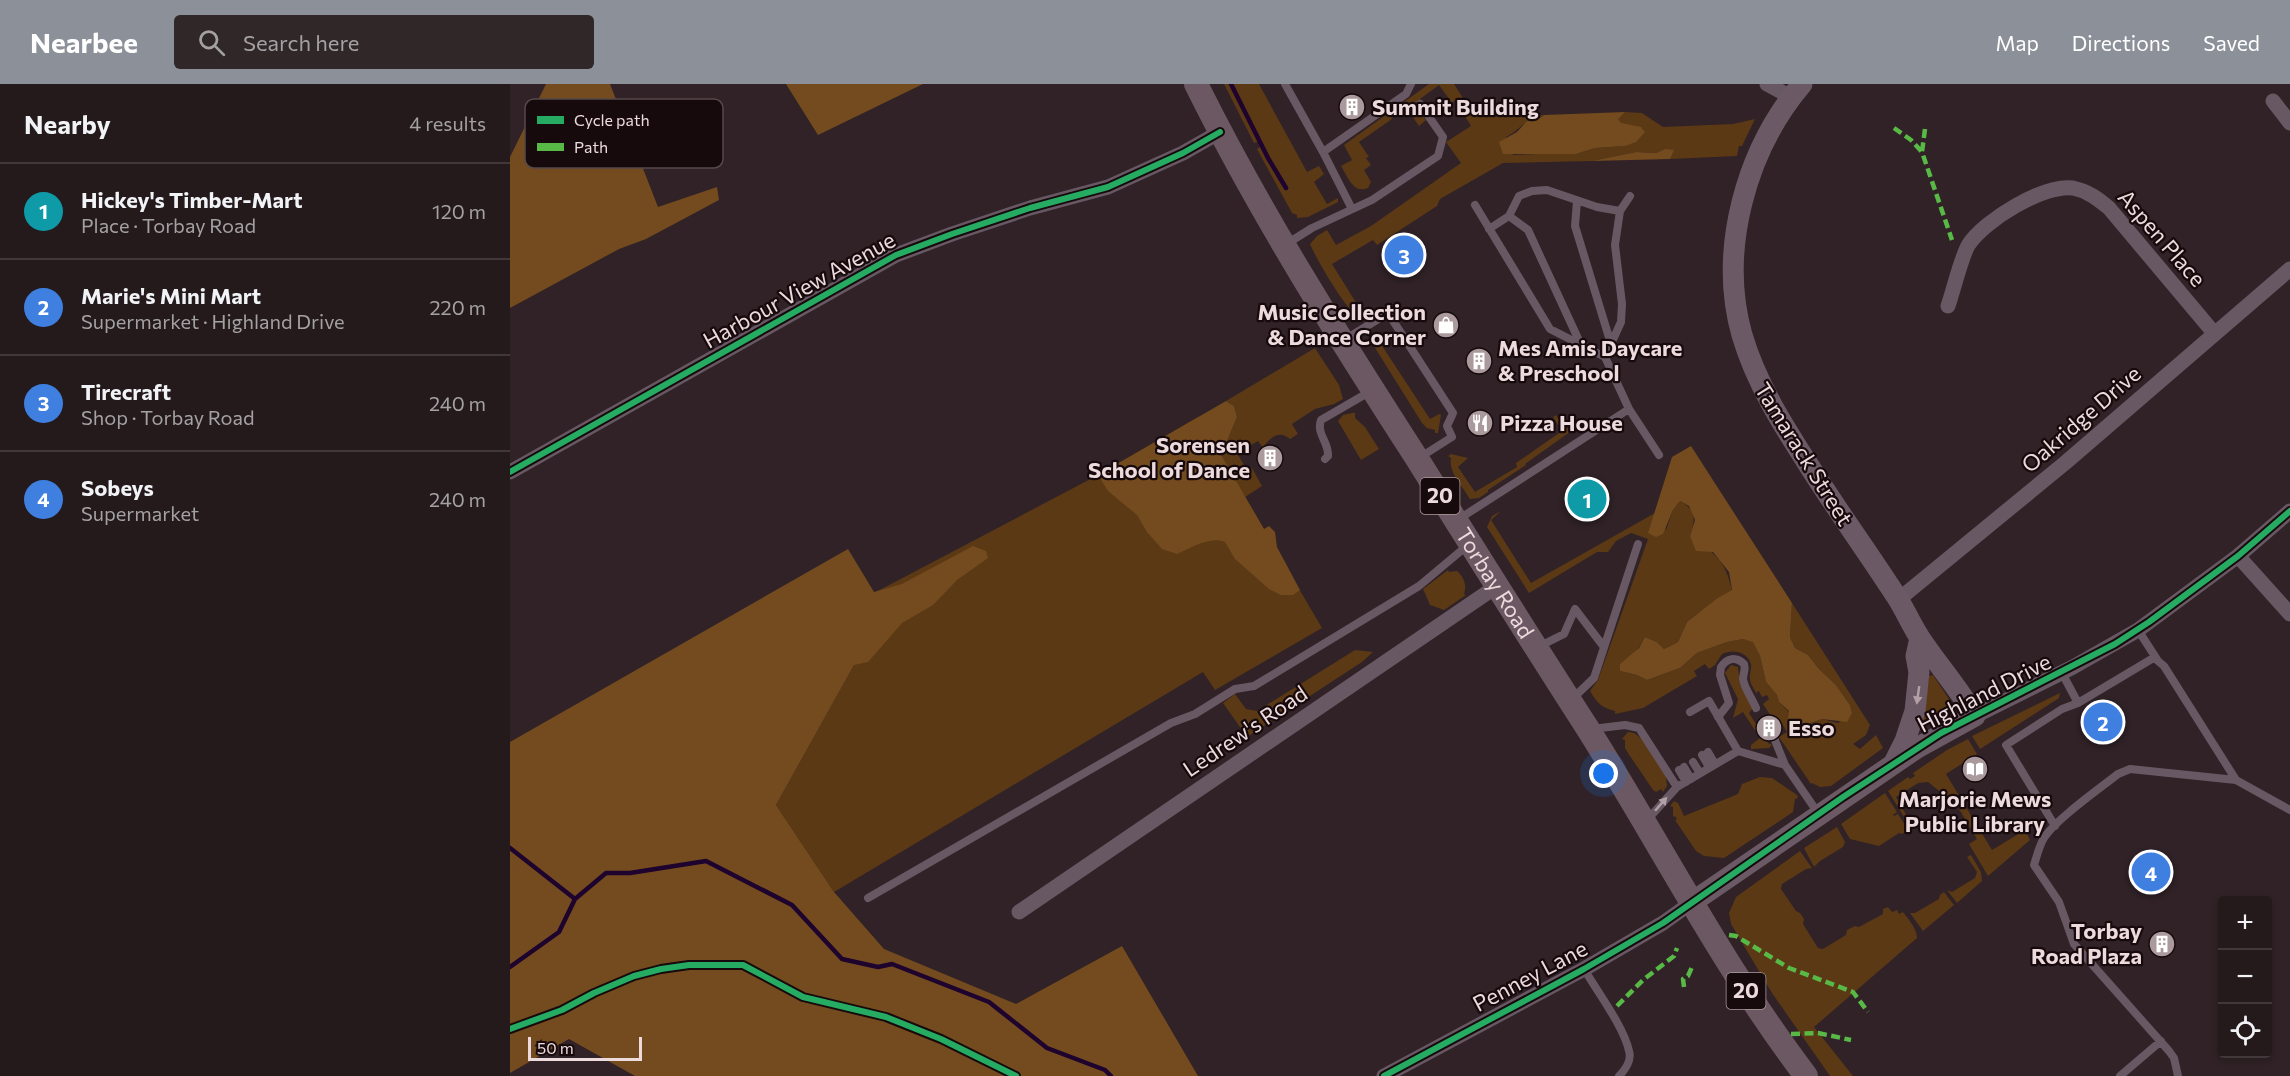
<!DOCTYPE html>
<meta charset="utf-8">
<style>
:root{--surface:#241a1c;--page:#302729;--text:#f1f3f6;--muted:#a3a1a3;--line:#41383b;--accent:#8c9099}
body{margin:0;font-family:Commissioner,sans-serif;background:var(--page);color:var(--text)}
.controls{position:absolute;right:18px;bottom:18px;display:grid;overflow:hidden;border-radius:6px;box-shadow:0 3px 9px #0003}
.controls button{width:54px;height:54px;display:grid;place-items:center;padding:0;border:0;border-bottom:2px solid var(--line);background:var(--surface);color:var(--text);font:30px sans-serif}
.scale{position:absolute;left:18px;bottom:15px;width:114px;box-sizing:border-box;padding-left:6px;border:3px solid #eddadd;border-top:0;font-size:16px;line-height:21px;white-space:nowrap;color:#eddadd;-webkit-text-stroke:4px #160a0d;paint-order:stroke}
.you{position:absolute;left:1094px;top:690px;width:21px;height:21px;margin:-15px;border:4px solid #fff;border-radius:50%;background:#1a73e8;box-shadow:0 0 0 9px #1a73e833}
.badge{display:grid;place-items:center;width:39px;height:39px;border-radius:50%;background:var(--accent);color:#fff;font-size:20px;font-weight:700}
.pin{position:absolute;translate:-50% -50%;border:3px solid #fff;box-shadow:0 2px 6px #0006}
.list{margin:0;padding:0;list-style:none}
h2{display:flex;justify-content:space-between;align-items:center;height:78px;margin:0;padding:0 24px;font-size:26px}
h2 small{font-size:20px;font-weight:400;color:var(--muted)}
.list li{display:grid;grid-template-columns:39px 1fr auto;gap:18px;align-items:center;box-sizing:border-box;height:96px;padding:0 24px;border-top:2px solid var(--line)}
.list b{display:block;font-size:22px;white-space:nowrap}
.list p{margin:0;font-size:20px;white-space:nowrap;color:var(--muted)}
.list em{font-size:20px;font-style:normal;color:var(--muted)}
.icon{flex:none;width:33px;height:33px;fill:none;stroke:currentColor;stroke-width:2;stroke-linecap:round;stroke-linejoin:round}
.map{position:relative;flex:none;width:1780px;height:992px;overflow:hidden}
header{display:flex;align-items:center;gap:36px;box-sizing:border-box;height:84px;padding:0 30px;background:var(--accent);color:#fff}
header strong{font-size:28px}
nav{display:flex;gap:33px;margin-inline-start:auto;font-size:21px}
.search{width:420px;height:54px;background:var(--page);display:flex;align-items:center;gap:15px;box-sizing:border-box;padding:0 21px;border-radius:6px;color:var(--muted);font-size:22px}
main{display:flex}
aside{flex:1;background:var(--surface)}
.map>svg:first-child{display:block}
.green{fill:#5b3915}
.forest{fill:#744b1e}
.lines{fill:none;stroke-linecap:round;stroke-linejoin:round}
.stream{stroke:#1d032d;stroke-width:4.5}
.lane{stroke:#685863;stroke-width:8}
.street{stroke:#685863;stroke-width:15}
.secondary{stroke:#6c5966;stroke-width:21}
.primary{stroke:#6c5863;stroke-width:24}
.quiet{stroke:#58b947;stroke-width:4.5;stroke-dasharray:9 4.5;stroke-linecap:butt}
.cycleway-casing{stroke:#160a0d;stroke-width:10}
.cycleway{stroke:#26ab63;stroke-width:6}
.oneway{fill:#b3a0a7}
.oneway2{fill:#b1a0a6}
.labels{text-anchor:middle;stroke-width:4.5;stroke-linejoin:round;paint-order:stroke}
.shield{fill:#160a0d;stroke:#ac9c9f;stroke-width:1.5}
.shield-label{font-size:21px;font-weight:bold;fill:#eddadd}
.poi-label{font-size:22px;font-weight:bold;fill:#eddadd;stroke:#160a0d;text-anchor:start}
.street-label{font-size:22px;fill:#eddadd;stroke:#160a0d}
.key{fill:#160a0d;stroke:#56484b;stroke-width:1.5}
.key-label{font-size:16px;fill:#eddadd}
</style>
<header>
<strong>Nearbee</strong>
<div class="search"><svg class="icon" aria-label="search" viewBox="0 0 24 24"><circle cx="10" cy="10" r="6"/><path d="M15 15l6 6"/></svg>Search here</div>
<nav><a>Map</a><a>Directions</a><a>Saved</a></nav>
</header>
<main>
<aside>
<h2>Nearby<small>4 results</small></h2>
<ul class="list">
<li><span class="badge" style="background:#0f9aa8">1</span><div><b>Hickey's Timber-Mart</b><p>Place · Torbay Road</p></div><em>120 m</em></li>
<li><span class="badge" style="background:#3f7fe0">2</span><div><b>Marie's Mini Mart</b><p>Supermarket · Highland Drive</p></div><em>220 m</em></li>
<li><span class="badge" style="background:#3f7fe0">3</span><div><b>Tirecraft</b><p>Shop · Torbay Road</p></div><em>240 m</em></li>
<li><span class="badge" style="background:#3f7fe0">4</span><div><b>Sobeys</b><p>Supermarket</p></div><em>240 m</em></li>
</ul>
</aside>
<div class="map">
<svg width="1780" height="992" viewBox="0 0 1780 992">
<rect width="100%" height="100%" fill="#302226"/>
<path class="green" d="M714 0H749L797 88 809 82 814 90 804 98 817 120 828 114V118L798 133 787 134V131L782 129 747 65 750 63 748 58 744 59Z
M919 0H944L960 25 978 33 1034 31C1028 36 1022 35 1016 39 1008 44 1004 49 996 53L1003 71 1050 69 1066 70 1085 64 1115 62 1118 42 1111 40 1107 35 1115 28 1132 29 1153 43 1223 40 1245 35 1232 62H1229L1227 72 1160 75 1161 69 1155 65 1146 69 1126 68 1082 77 993 79 930 115 927 122 867 161 863 156 822 180 855 233C852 233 849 233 846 231 835 224 805 173 800 160L807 152 817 146 826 161 861 142 951 79 936 58 961 42 945 16 942 19 929 1 910 15V20L904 19 916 36 909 42 895 22 881 32 882 35 849 58 859 73 856 74 861 81 854 86 861 98 858 104C843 110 838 93 831 82L842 76 834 61Z
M865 251 920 335 929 330 931 331 928 349H925V346L917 344 912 339 862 259Z
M805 264 829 301 833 315 824 320 805 325 782 340 788 350 780 355C769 345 759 354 753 364L748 357 727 369 737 386 742 384 752 402 735 413 812 544 705 606 693 588 324 808 266 721 344 581 364 509 588 391 688 333 711 370 727 333 724 322 716 317Z
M842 329H845V334L855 343 869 365 851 376 828 337 833 331Z
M1046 331 1055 345 1076 334 1071 340 1015 380 1016 381 978 406V408L969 414 960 415C953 403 938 388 941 374L938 372 941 370 958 374 948 383 965 408 1007 383 1006 379 1052 347 1043 333Z
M1170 417C1187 426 1185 436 1180 452 1204 469 1216 476 1222 507L1206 515 1177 538 1168 558 1154 565 1147 558 1135 553C1129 566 1118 575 1110 587L1127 591 1137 596 1170 584 1187 569 1217 558 1233 555 1243 557 1250 572 1256 598 1267 611 1269 618 1293 642 1312 635 1328 639 1342 629 1340 621 1326 601 1309 585 1298 571 1285 564 1280 553 1282 519 1360 641 1356 651 1343 660 1350 665 1366 651 1373 664 1321 702 1310 703 1302 699 1301 700 1269 653 1277 648 1270 636 1265 638 1253 620 1259 615 1257 611 1252 613 1249 607 1246 609C1244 604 1240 600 1240 595 1239 590 1242 585 1241 580 1237 567 1222 565 1212 570L1205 581 1199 585 1195 580 1184 587 1187 592 1133 624 1105 630V627C1092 624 1087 619 1080 607L1088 596 1138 455 1121 449 1106 457 1098 468H1087L1019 509 977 443 982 432 991 427 981 436 1021 499 1145 429 1156 446 1163 426Z
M938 486 939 488 947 487C954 493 957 501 954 510L956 511 934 526 920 521 913 505Z
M845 566 863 568 852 578 737 653 713 619 725 610 736 625 747 627Z
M1221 581 1228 583 1230 600 1243 624 1239 629 1258 659 1262 661 1259 664 1241 665V661L1250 654 1233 628 1223 634 1228 615 1215 589Z
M1423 591 1443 621 1412 638 1419 592Z
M1550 609 1549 614 1470 665 1462 652Z
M1118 648 1124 649 1132 655 1156 692 1157 702 1153 708 1151 705 1146 708 1143 706 1118 669 1115 664V656L1112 655Z
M1458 655 1467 670 1436 690 1482 766 1515 746 1520 756 1478 792 1459 760 1467 755 1443 715 1438 714 1418 698 1408 699 1386 713 1402 741 1401 744 1378 707 1398 693 1400 695 1405 692 1403 689 1437 666Z
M1250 693 1262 694 1287 711 1288 714 1285 715 1283 728 1214 774 1194 772 1186 767 1165 736 1167 735 1165 732 1163 733V723L1160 722 1164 717 1168 719 1174 732 1228 710 1232 700Z
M1375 709 1387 728 1383 731 1384 732 1388 730 1398 746 1392 750 1389 749 1369 762 1340 755 1331 740Z
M1327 743 1335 758 1333 763 1310 777 1304 783 1294 764Z
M1290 767 1302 784 1296 785 1272 800 1271 805 1286 827 1290 829 1294 835 1293 840 1308 864 1313 865 1336 851 1337 846 1345 842 1349 843 1373 830V825L1378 823 1382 828 1387 826 1389 830 1393 828C1398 835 1407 844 1407 854L1304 943 1343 992H1320L1262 909 1221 840 1219 829 1226 813Z
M1461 771 1471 788 1472 797 1447 819 1437 806 1442 808 1465 794 1467 788 1457 773Z
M1434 808 1444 821 1413 847 1400 829H1405L1429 815 1430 811Z"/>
<path class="forest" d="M36 0H100L148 123 207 103 209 116 136 155 109 165 0 224V73Z
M276 0H413L308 51Z
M1115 28 1108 35 1111 39 1131 43 1135 48 1126 58 1115 62 1085 64 1066 70H993L989 58 1007 48 1017 37 1027 36 1034 31Z
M1155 65 1164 66 1160 75 1082 77 1126 68 1146 69Z
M716 317 724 322 727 333 711 371 754 445 759 442 765 448 767 463 790 506 783 511H771L759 505 725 475 715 458C700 452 681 464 667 470L652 465 637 448 627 431 598 407 588 391Z
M1181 362 1282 519 1280 553 1285 564 1298 571 1309 585 1326 601 1340 621 1342 629 1337 638 1312 635 1292 642 1285 641 1278 635 1279 627 1269 618 1267 611 1256 598 1250 572 1243 558 1233 555 1217 558 1187 569 1170 584 1137 596 1127 591 1110 587V580L1129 564 1135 553 1147 558 1154 565 1168 558 1177 538 1206 515 1222 506 1219 488 1203 468 1186 467 1180 452 1185 436 1179 422 1170 417 1163 426 1153 450 1146 453 1138 449 1162 373Z
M463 462 476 467 478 474 447 496 423 521 392 539 358 578 344 581 266 721 324 808 374 865 506 920 612 862 688 992H125L59 955 0 989V658L338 465 364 508 392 500Z"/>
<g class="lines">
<path class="stream" d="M721 0 758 74 776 104
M0 764 65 815
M0 883 49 848 65 815 96 789H120L196 777 282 821 332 875 368 883 382 880 479 918 537 964 595 986 601 992"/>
<path class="lane" d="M775 0 813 68 842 125
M813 68 896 10 901 0
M1067 117 1065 142 1101 260
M965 121 1040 245 1095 273 1119 325
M999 132 1018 146 1071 261
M979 145 999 132 1009 112 1022 107 1037 106 1087 123 1110 127
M778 159 802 144 862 116 928 72 933 53 910 20
M836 255 878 229 943 329 937 342 942 353 909 374
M1095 273 1111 238 1112 220 1105 161 1110 127 1120 112
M815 375 818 372C819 358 806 350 811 336L861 307
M949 435 1119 325 1149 371
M1628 546 1648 577 1654 582 1726 696
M1030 562 1054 550 1065 525 1094 563
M1552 589 1568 619
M1061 616 1084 594 1128 460
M1180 628 1199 617 1228 667
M1208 633 1219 619 1210 591 1211 583C1217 574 1226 572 1234 580 1236 586 1233 589 1233 595 1234 604 1243 616 1246 624
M1082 645 1115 641 1129 644 1167 703
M1264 654 1275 681
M1198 668 1205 680
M1192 671 1199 683
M1183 678 1190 689
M1174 683 1181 695
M1169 686 1176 698
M1138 735 1167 703 1228 667 1275 681 1308 729
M1545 742 1496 661 1552 625 1568 619 1645 573
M358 814 661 639 685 630 725 605 744 602 909 502 958 461
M1074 885C1087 907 1114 943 1119 967 1122 976 1115 986 1109 992
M1610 992 1651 957
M1668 992 1664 974 1659 967 1564 860 1549 818 1524 781C1527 772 1529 762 1534 754 1545 736 1589 705 1608 690L1620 685 1726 696 1780 726"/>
<path class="street" d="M1257 0 1281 13
M1763 17 1780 39
M1438 222C1443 208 1452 170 1459 160 1475 136 1534 100 1563 104 1578 107 1588 115 1599 124L1704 249
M0 388 386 171 442 150 520 124 598 103 673 69 710 48
M1728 472 1780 530
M1388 516 1555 379 1780 185
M1465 632 1563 583 1628 546 1728 472 1780 427
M509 828 987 502
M874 992 1074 885 1153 839 1181 819"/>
<path class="secondary" d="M1385 677 1395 657 1405 627 1409 588 1406 572 1410 554
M1181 819 1407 664 1465 632C1449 605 1428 581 1410 554 1402 542 1396 528 1388 515 1361 473 1332 433 1305 391 1276 346 1247 302 1232 251 1208 166 1236 66 1292 0"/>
<path class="primary" id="s1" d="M686 0C750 129 828 252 906 373 963 464 1020 555 1078 645 1151 761 1213 883 1296 992"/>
<path class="quiet" d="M1384 44 1401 56 1412 68
M1415 45 1412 68 1442 156
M1219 851 1226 852 1279 884 1343 908 1358 928
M1174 903 1173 895 1178 892 1182 883
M1107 922 1133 896 1164 872 1167 864
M1281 950 1308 949 1341 956"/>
<defs>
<path id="cycleway" d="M0 388 386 171 442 150 520 124 598 103 673 69 710 48
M0 945 52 926 84 909 124 892 151 885 179 881H233L293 913 376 933 431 955 506 992
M874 992 1074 885 1153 839 1333 713 1431 649 1605 560 1639 538 1728 472 1780 427"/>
</defs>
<use href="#cycleway" class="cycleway-casing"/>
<use href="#cycleway" class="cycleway"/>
</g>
<defs><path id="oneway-solid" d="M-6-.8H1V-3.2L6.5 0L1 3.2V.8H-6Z" transform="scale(1.5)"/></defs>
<use class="oneway" href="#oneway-solid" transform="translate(1408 611) rotate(98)"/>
<use class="oneway2" href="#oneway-solid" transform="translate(1151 720) rotate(-49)"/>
<defs>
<symbol id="building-disc" viewBox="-11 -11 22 22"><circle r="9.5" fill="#ab9a9d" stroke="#160a0d"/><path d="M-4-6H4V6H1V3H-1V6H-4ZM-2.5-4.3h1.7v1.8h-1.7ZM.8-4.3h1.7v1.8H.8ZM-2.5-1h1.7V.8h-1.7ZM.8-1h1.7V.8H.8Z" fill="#fff"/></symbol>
<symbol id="shop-disc" viewBox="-11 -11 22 22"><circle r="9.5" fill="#ab9a9d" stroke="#160a0d"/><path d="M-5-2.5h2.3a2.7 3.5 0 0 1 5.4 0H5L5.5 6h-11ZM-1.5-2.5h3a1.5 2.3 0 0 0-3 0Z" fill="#fff"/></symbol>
<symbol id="restaurant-disc" viewBox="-11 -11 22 22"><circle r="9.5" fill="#ab9a9d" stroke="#160a0d"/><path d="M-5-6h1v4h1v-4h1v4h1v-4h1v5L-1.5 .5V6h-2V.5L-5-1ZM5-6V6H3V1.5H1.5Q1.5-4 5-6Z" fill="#fff"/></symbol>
<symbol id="library-disc" viewBox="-11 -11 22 22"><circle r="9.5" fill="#ab9a9d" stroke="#160a0d"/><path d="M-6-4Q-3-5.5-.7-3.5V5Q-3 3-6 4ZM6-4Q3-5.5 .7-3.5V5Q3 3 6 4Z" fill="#fff"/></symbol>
</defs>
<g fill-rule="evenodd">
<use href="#building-disc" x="827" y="8" width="30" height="30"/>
<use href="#shop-disc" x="921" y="226" width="30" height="30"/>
<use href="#building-disc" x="954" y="262" width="30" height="30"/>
<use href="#restaurant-disc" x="955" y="324" width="30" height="30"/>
<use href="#building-disc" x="745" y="359" width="30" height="30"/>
<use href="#building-disc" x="1244" y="629" width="30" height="30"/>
<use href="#library-disc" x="1450" y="670" width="30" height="30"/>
<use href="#building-disc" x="1637" y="845" width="30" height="30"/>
</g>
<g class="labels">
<g class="shield">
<rect x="910.5" y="394" width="39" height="36" rx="4.5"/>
<rect x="1216.5" y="889" width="39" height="36" rx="4.5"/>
</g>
<g class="shield-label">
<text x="930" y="419">20</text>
<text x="1236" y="914">20</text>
</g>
<g class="poi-label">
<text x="862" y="31">Summit Building</text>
<text x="916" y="236" text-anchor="end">Music Collection<tspan x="916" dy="25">&amp; Dance Corner</tspan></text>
<text x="988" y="272">Mes Amis Daycare<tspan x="988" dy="25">&amp; Preschool</tspan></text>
<text x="990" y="347">Pizza House</text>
<text x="740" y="369" text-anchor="end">Sorensen<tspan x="740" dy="25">School of Dance</tspan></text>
<text x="1278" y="652">Esso</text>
<text x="1465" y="723" text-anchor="middle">Marjorie Mews<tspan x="1465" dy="25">Public Library</tspan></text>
<text x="1632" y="855" text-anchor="end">Torbay<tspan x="1632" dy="25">Road Plaza</tspan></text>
</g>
<g class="street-label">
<text transform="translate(1652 154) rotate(49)" y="8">Aspen Place</text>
<text transform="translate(289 206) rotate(-29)" y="8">Harbour View Avenue</text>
<text transform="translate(1571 335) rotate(-41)" y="8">Oakridge Drive</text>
<text transform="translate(1294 370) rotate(58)" y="8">Tamarack Street</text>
<text dy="8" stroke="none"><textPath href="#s1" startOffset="582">Torbay Road</textPath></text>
<text transform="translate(1474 609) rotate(-27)" y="8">Highland Drive</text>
<text transform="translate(735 647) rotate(-34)" y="8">Ledrew's Road</text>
<text transform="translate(1020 892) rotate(-28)" y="8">Penney Lane</text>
</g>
</g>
<rect x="15" y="15" width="198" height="69" rx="9" class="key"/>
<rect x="27" y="32" width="27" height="8" fill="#26ab63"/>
<rect x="27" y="59" width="27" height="8" fill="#58b947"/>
<g class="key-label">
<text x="64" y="42">Cycle path</text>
<text x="64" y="69">Path</text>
</g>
</svg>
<div class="controls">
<button>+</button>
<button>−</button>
<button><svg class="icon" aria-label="locate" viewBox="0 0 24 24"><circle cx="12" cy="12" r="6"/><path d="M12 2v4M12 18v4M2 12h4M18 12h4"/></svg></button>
</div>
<div class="scale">50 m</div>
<div class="you"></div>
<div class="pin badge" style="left:1077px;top:415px;background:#0f9aa8">1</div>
<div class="pin badge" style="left:1593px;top:638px;background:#3f7fe0">2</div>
<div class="pin badge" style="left:894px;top:171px;background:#3f7fe0">3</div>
<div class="pin badge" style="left:1641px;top:788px;background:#3f7fe0">4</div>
</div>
</main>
